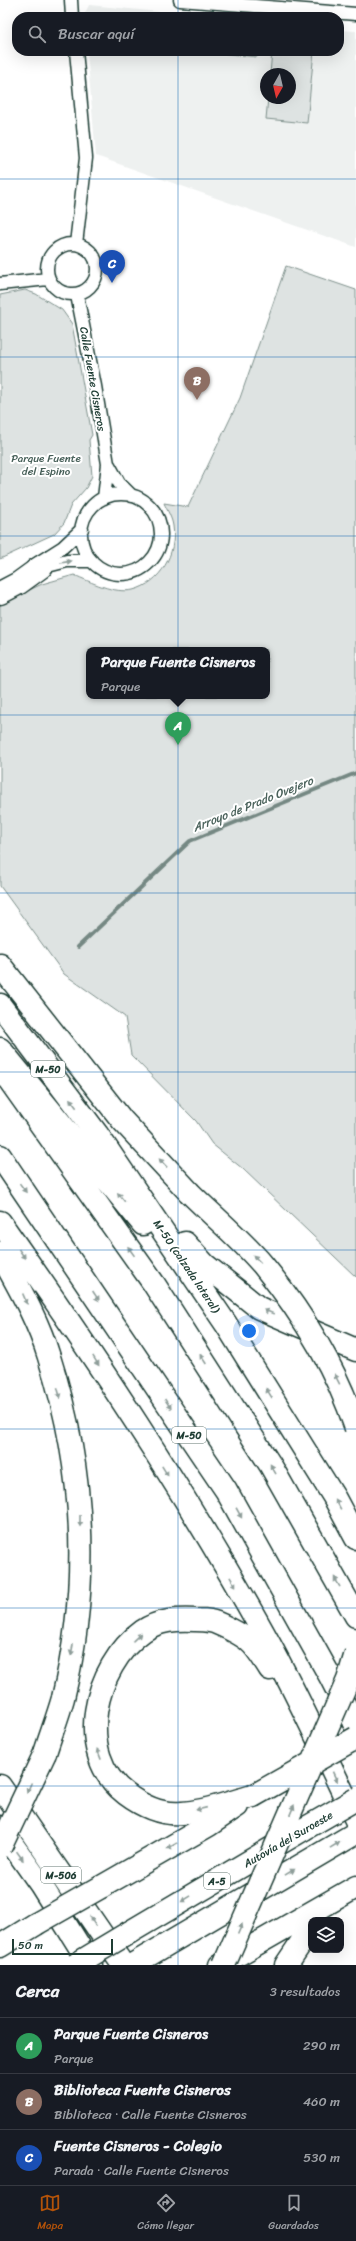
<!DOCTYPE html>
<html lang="es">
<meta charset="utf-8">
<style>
:root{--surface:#171b24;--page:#242831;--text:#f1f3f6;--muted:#9ea1a6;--line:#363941;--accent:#b45309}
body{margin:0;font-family:Sriracha,sans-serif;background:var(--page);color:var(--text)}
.controls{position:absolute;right:12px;bottom:12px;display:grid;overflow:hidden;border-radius:8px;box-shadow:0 4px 16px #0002}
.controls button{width:36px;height:36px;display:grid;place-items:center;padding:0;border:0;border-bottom:1px solid var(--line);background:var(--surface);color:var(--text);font:20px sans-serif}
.compass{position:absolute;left:260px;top:68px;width:36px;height:36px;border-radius:50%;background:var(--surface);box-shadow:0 4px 16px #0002;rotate:188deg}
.scale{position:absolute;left:12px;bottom:10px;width:101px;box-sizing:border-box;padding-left:4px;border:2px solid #1f3d34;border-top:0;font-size:11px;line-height:14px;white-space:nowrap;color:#1f3d34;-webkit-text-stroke:3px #fff;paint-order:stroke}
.you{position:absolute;left:249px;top:1331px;width:14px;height:14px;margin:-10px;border:3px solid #fff;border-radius:50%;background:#1a73e8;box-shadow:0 0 0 6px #1a73e833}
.badge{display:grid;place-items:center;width:26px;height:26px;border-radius:50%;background:var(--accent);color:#fff;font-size:13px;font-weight:700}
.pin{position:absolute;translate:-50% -33px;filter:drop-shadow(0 1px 2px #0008)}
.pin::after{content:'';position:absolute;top:21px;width:14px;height:12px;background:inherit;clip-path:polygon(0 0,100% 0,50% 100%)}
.popup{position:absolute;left:86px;top:647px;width:184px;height:52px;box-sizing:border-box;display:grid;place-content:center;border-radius:8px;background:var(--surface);filter:drop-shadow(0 1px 3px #0005);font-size:13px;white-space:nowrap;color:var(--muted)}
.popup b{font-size:15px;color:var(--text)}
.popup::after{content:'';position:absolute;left:50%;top:100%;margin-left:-8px;border:8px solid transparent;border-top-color:var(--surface)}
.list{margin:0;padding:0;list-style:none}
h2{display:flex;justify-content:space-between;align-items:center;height:52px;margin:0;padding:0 16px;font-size:17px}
h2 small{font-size:13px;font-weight:400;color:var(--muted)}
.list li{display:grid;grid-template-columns:26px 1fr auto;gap:12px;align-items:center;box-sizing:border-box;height:56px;padding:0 16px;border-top:1px solid var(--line)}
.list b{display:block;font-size:15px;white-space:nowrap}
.list p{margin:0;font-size:13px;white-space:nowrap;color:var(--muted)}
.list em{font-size:13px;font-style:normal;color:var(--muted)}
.icon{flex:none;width:22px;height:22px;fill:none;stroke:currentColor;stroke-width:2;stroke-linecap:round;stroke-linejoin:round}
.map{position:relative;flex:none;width:356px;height:1965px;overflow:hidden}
.search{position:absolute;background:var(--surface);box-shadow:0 4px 16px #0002;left:12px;right:12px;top:12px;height:44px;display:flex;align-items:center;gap:10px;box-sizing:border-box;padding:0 14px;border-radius:16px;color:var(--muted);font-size:15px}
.sheet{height:220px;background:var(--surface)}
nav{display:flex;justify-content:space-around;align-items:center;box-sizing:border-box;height:56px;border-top:1px solid var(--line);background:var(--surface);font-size:11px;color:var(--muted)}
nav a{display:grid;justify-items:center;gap:2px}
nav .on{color:var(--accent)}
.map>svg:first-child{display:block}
.built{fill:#eef1f0;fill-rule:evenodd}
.green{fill:#dee3e2;stroke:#7e908b;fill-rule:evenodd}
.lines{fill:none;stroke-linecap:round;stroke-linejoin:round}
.stream{stroke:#758883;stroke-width:4}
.minor-casing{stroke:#1f3d34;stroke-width:15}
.motorway-casing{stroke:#1f3d34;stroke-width:25}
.minor{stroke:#fff;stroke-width:12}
.motorway{stroke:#fff;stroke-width:22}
.motorway-bridge-casing{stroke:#1f3d34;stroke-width:25;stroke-linecap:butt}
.motorway-bridge{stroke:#fff;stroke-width:22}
.oneway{fill:#8f9e9a}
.grid{fill:none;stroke:#1f6fb2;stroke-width:1;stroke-opacity:0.55}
.labels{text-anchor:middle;stroke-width:4;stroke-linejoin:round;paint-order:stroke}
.shield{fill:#fff;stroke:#627771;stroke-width:1}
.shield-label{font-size:10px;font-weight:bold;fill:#1f3d34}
.street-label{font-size:11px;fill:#1f3d34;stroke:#fff}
.park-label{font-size:11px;fill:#455e57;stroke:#fff}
.water-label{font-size:12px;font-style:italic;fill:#4a625b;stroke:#fff}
</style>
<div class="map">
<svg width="356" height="1965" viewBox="0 0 356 1965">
<rect width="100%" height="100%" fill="#fff"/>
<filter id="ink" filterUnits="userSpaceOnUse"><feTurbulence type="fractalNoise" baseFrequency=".025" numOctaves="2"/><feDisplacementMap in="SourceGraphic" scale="8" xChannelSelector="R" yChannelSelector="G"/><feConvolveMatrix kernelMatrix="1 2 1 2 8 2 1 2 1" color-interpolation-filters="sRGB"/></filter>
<g filter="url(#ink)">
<path class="built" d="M89 5 211 17H83Z
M339 30 356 31V247L96 156 87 51H339ZM266 74H290V98H266Z"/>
<path class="green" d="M202 51H258L257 57Z
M272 51H314L307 123 266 119 268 98H290V74H270Z
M286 266 356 290V1277L243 1169 212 1144 196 1121 131 1055 125 1017 64 974 0 886V604L42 584 74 575C91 582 114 594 133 590 161 583 177 553 173 526 172 518 167 510 164 503L188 507 240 398ZM89 650H267V696H89Z
M25 290 36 294 62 310 72 324 92 435 89 440 92 476 86 488 71 505 64 523 54 534 0 559V295Z"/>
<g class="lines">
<path class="stream" d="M78 947 190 841 356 773"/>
<defs>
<path id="minor" d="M71 0 72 17
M180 0 356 14
M76 51 86 158 76 244
M47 269a25 25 0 1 1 50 0a25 25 0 1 1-50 0Z
M0 284 48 279
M77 295 95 386 108 464 104 498
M109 465 119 483 132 496
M81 534a40 40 0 1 1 80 0a40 40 0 1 1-80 0Z
M33 566 63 547 82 529
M40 568 67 561H92"/>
<path id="motorway" d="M0 593 19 583 41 567
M0 965 122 1120 189 1192
M0 1005 97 1134 226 1324 334 1497 356 1538
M0 1049 143 1224
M0 1067 154 1284 271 1466 356 1616
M0 1156 226 1490 331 1678 356 1727
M0 1222C93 1354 184 1490 263 1632 297 1693 326 1757 356 1820
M185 1243 204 1264 259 1308 356 1350
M0 1253C18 1286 38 1320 49 1357 85 1470 91 1582 63 1698 58 1716 51 1734 45 1753
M0 1786 123 1965
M253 1796C230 1802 205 1812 182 1813 161 1815 142 1806 126 1794 73 1754 94 1666 143 1631 159 1620 177 1619 195 1620 200 1620 206 1620 210 1621 218 1622 242 1635 248 1640 257 1647 264 1660 270 1669
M0 1827 41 1885 91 1965
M101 1887 209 1825 237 1806
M130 1932 304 1829
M0 1946 36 1924
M132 1965 356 1833
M220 1965 356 1887
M286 1965 311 1928"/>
</defs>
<use href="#minor" class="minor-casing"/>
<use href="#motorway" class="motorway-casing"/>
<use href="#minor" class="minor"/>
<use href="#motorway" class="motorway"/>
<defs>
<path id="motorway-bridge" d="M189 1192C213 1216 241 1239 263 1265 303 1314 336 1368 356 1428
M253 1796 356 1738
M304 1829 356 1799
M0 1848 45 1753
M36 1924 101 1887
M75 1965 130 1932
M224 1965 348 1680 356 1653"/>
</defs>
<use href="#motorway-bridge" class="motorway-bridge-casing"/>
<use href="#motorway-bridge" class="motorway-bridge"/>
</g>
<defs><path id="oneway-solid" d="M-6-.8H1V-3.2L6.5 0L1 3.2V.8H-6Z"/></defs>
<g class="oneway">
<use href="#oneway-solid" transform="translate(66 562) rotate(-9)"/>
<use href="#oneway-solid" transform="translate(73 1103) rotate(-127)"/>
<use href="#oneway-solid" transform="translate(163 1163) rotate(-133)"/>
<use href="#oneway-solid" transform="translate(23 1188) rotate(54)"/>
<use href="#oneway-solid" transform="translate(121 1197) rotate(-129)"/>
<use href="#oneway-solid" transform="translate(131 1251) rotate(-125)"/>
<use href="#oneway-solid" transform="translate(22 1254) rotate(55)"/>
<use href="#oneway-solid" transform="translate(257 1259) rotate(-135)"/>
<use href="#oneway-solid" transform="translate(96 1296) rotate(56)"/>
<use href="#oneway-solid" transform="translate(25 1299) rotate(67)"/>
<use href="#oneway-solid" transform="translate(269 1312) rotate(-157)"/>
<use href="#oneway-solid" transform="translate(203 1359) rotate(-123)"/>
<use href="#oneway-solid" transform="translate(96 1361) rotate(58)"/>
<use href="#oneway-solid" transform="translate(337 1379) rotate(-117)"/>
<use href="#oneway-solid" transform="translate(59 1393) rotate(75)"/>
<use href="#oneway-solid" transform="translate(269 1393) rotate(-122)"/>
<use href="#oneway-solid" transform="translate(168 1404) rotate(56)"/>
<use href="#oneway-solid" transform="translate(273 1469) rotate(-120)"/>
<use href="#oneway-solid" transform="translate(165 1471) rotate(58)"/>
<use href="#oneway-solid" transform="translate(338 1504) rotate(-118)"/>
<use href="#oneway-solid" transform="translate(239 1513) rotate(61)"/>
<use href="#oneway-solid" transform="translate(80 1521) rotate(90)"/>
<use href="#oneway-solid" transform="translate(233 1582) rotate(59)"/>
<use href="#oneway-solid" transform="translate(337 1582) rotate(-120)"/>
<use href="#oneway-solid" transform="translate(137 1637) rotate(-44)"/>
<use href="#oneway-solid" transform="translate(72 1650) rotate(101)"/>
<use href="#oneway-solid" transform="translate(99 1754) rotate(-111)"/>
<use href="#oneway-solid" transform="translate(335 1777) rotate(65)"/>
<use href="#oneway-solid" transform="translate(29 1788) rotate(114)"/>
<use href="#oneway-solid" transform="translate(201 1809) rotate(167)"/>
<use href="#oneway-solid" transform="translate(292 1810) rotate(-67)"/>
<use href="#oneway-solid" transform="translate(335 1845) rotate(-31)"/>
<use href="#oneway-solid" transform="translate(172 1846) rotate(150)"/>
<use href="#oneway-solid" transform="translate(20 1856) rotate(55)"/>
<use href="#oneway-solid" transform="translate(290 1872) rotate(-31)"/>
<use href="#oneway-solid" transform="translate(186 1899) rotate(149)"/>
<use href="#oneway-solid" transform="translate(93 1921) rotate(-124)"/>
<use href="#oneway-solid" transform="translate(240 1929) rotate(-67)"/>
</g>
</g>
<path class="grid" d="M178 0V17M178 51V1965M0 179H356M0 357H356M0 536H356M0 715H356M0 893H356M0 1072H356M0 1250H356M0 1429H356M0 1608H356M0 1786H356"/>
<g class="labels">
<g class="shield">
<rect x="31" y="1061" width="34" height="16" rx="3"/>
<rect x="172" y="1427" width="34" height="16" rx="3"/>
<rect x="41" y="1867" width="40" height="16" rx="3"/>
<rect x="204" y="1873" width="26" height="16" rx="3"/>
</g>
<g class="shield-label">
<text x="48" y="1073">M-50</text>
<text x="189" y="1439">M-50</text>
<text x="61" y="1879">M-506</text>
<text x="217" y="1885">A-5</text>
</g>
<g class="street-label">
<text transform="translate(93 379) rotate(80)" y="4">Calle Fuente Cisneros</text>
<text transform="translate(187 1266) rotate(56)" y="4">M-50 (calzada lateral)</text>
<text transform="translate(288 1839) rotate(-30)" y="4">Autovía del Suroeste</text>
</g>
<g class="park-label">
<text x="46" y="462">Parque Fuente<tspan x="46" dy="13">del Espino</tspan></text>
</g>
<g class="water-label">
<text transform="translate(253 804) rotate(-22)" y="4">Arroyo de Prado Ovejero</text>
</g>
</g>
</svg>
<div class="controls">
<button><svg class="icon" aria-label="layers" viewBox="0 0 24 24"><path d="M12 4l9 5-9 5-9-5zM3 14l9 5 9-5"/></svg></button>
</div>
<svg class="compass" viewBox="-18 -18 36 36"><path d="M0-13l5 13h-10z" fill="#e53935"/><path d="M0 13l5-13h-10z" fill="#9ea1a6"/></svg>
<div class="scale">50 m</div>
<div class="you"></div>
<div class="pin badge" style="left:178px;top:745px;background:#2e9e5b">A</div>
<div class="popup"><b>Parque Fuente Cisneros</b>Parque</div>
<div class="pin badge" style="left:197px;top:400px;background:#8d6e63">B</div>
<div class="pin badge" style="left:112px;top:283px;background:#1a4fb4">C</div>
<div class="search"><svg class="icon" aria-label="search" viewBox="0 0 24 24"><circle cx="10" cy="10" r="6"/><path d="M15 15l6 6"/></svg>Buscar aquí</div>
</div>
<section class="sheet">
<h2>Cerca<small>3 resultados</small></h2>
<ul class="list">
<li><span class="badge" style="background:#2e9e5b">A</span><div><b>Parque Fuente Cisneros</b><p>Parque</p></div><em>290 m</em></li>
<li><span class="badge" style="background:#8d6e63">B</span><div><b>Biblioteca Fuente Cisneros</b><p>Biblioteca · Calle Fuente Cisneros</p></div><em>460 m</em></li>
<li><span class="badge" style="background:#1a4fb4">C</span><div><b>Fuente Cisneros - Colegio</b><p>Parada · Calle Fuente Cisneros</p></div><em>530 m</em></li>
</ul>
</section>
<nav>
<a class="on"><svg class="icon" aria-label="map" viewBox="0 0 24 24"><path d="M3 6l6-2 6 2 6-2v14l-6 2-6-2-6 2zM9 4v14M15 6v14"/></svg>Mapa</a>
<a><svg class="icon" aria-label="directions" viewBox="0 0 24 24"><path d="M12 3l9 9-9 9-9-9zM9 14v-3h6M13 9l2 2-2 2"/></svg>Cómo llegar</a>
<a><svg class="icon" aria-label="saved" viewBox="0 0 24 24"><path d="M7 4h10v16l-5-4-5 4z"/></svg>Guardados</a>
</nav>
